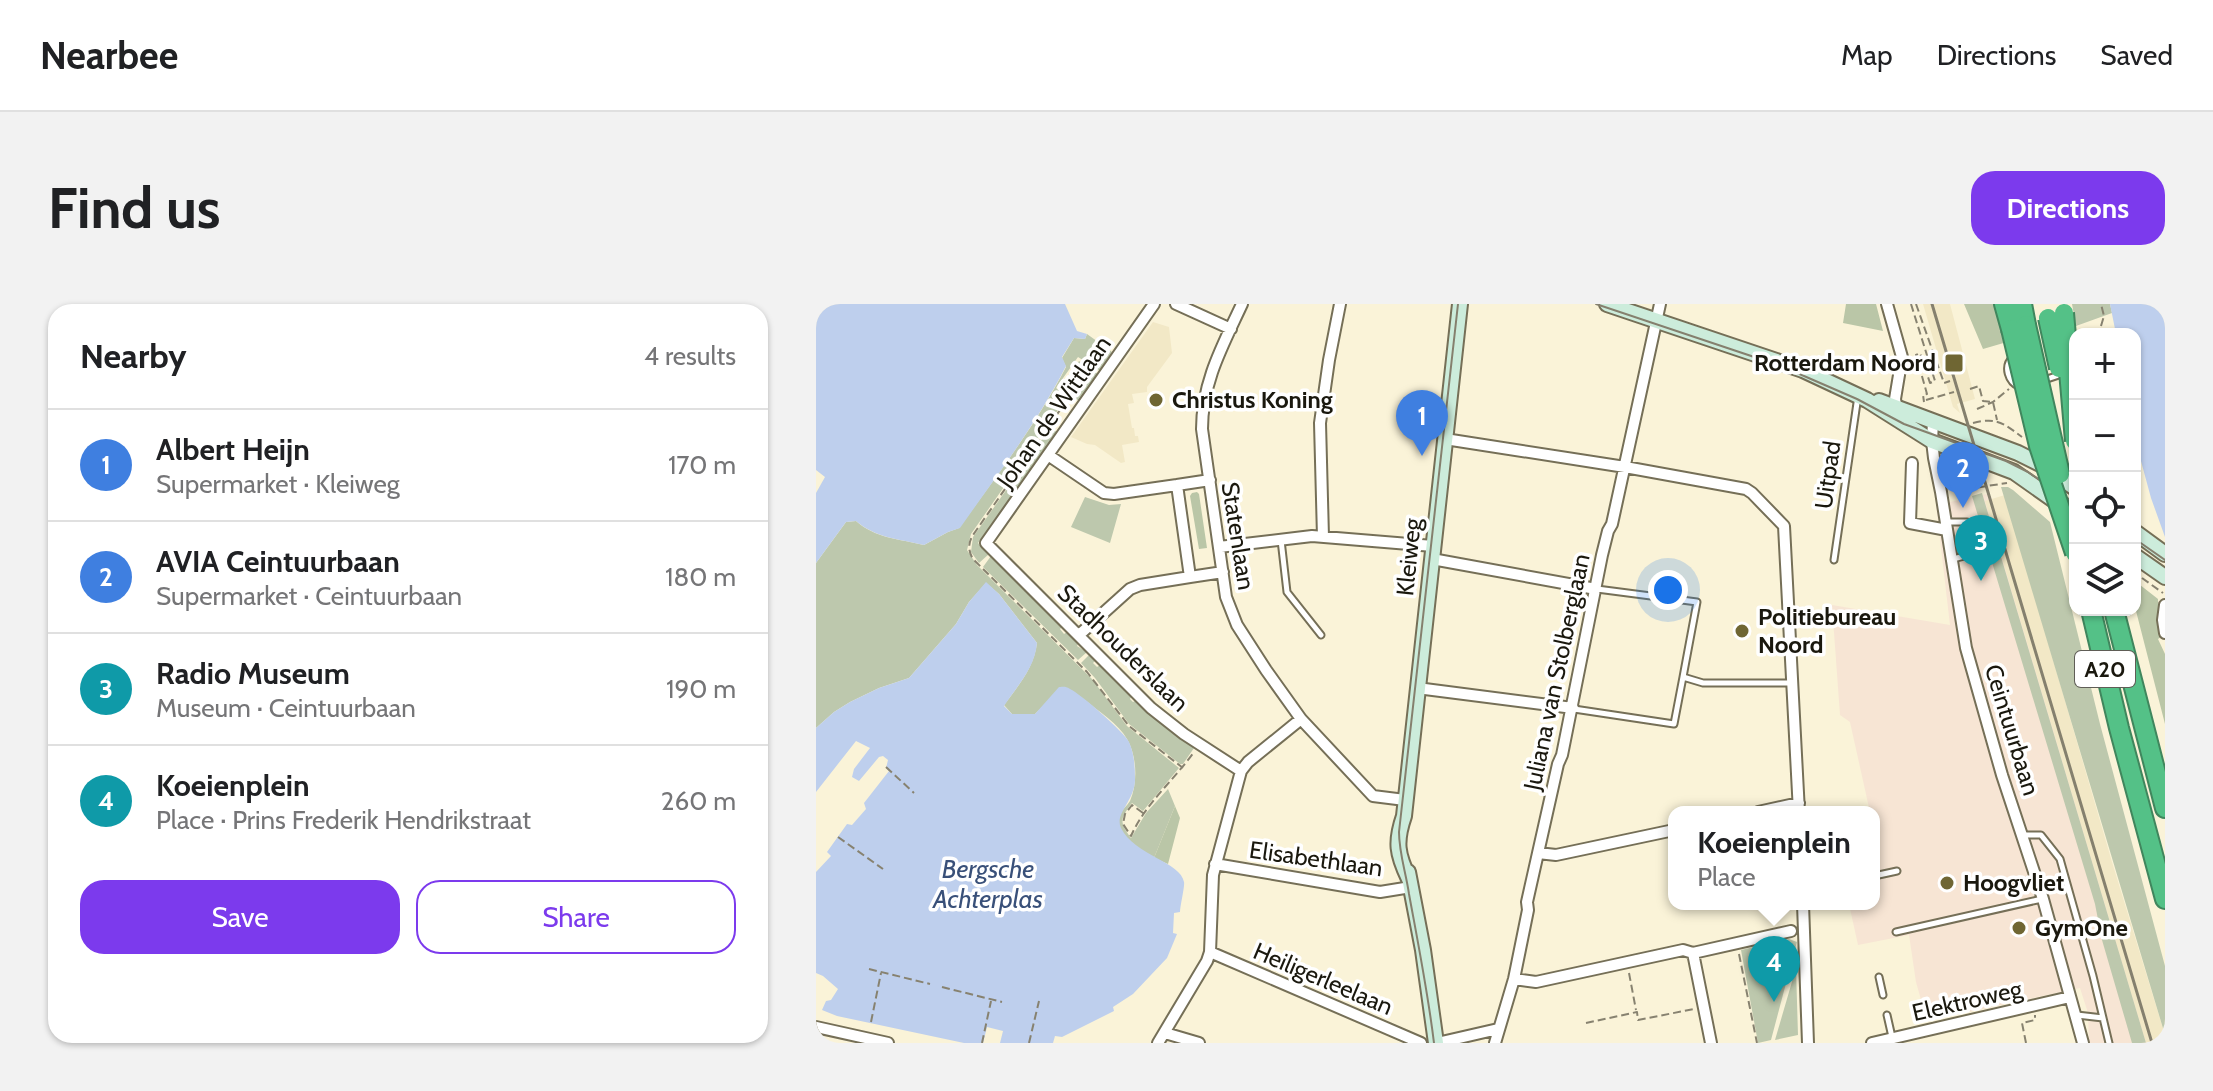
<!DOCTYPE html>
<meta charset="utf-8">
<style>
:root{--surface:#fff;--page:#f2f2f2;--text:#202124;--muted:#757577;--line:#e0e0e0;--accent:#7c3aed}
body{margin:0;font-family:Cabin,sans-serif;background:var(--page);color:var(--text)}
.controls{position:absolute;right:24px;top:24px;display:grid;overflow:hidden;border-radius:16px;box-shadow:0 2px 6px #0004}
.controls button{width:72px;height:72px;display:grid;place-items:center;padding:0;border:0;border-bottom:2px solid var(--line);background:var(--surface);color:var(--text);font:40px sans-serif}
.you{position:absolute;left:852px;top:286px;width:28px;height:28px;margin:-20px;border:6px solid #fff;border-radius:50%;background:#1a73e8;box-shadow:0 0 0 12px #1a73e833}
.badge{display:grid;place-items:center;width:52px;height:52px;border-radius:50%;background:var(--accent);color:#fff;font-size:26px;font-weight:700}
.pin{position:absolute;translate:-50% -66px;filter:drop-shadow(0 2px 4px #0008)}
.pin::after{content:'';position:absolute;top:42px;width:28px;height:24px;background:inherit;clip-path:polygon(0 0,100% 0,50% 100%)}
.popup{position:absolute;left:852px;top:502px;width:212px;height:104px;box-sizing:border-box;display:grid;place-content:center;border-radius:16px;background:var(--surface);filter:drop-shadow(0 2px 6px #0005);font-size:26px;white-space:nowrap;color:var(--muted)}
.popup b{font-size:30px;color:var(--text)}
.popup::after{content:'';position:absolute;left:50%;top:100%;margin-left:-16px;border:16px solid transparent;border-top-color:var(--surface)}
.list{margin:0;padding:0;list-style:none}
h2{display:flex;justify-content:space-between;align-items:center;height:104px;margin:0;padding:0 32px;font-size:34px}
h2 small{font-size:26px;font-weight:400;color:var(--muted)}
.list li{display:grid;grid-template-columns:52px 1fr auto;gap:24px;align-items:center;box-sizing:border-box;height:112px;padding:0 32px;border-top:2px solid var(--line)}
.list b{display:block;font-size:30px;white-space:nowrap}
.list p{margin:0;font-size:26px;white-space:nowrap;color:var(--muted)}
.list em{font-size:26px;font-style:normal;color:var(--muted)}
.actions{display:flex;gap:16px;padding:24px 32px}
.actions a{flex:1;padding:18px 0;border:2px solid var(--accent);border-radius:24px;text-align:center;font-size:28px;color:var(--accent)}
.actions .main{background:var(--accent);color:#fff}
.icon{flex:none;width:44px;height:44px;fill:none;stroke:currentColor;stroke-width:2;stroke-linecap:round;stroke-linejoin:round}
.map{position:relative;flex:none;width:1349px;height:739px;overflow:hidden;border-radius:24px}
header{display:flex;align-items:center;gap:48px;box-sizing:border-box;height:112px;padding:0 40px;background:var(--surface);border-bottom:2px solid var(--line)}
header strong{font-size:38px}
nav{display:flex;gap:44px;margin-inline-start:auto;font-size:28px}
.intro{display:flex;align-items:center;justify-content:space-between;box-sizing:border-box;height:192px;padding:0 48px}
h1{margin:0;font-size:56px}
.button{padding:20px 36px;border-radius:24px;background:var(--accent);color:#fff;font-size:28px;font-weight:700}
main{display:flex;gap:48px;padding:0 48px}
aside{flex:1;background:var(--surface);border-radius:24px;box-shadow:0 2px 6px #0004}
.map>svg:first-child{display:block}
.commercial{fill:#f7e5d4}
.built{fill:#f2e8c6}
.green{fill:#bdc8ad}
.forest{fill:#bac6a7}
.water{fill:#becfed}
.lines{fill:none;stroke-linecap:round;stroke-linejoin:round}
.lane-casing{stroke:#756f57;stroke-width:9}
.street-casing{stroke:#756f57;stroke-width:14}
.secondary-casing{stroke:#756f57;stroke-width:18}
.highway-casing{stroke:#40865d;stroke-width:22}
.path{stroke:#878270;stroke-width:2;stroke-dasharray:8 4;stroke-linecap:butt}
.lane{stroke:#fff;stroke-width:5}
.street{stroke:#fff;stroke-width:10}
.secondary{stroke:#ccecdb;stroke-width:14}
.highway{stroke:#54c187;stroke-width:18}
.tram{stroke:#85806e;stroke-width:2}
.rail{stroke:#85806e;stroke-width:3}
.highway-bridge-casing{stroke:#40865d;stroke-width:22;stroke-linecap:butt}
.highway-bridge{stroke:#54c187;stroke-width:18}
.poi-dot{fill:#6f6633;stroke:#fff;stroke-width:3}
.labels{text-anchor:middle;stroke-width:7;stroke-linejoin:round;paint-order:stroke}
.shield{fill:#fff;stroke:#5f5d56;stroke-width:2}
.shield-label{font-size:22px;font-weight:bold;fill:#1a180e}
.poi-label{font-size:24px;font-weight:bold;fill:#1a180e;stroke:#fff;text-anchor:start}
.street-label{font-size:24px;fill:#1a180e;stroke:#fff}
.water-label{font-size:26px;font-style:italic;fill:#395079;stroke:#fff}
</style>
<header>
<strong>Nearbee</strong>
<nav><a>Map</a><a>Directions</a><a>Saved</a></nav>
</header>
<div class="intro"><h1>Find us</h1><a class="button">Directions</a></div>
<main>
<aside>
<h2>Nearby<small>4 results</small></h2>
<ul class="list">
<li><span class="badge" style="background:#3f7fe0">1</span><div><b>Albert Heijn</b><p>Supermarket · Kleiweg</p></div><em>170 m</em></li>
<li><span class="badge" style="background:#3f7fe0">2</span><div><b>AVIA Ceintuurbaan</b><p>Supermarket · Ceintuurbaan</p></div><em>180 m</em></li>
<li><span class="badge" style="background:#0f9aa8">3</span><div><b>Radio Museum</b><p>Museum · Ceintuurbaan</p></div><em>190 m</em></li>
<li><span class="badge" style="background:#0f9aa8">4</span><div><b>Koeienplein</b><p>Place · Prins Frederik Hendrikstraat</p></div><em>260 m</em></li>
</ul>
<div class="actions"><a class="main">Save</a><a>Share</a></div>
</aside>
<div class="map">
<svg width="1349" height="739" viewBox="0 0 1349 739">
<rect width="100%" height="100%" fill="#faf3d8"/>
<path class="commercial" d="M1171 190 1337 739H1273L1272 709 1264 684 1111 717 1100 678 1093 631 1042 641 1033 600H1058V555L1064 554 1058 525V508H1054L1034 418 1024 411 1016 301 1134 321 1120 201Z"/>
<path class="built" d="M1107 0H1134L1159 95 1141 100 1144 109 1137 103Z
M337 18 353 23 356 49 331 83V88L316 90 318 99 312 100 316 124H318L319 132H322L323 138 306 141 309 158 305 159 279 141 271 140 255 133Z
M1189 191 1296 558 1349 731V739H1330L1169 197Z"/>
<path class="green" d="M1256 0H1294L1296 9 1260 22Z
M271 30 296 48 284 67 262 53 240 84 251 93 155 230 151 246 161 261 276 375 311 422 363 464 327 507 316 499C304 515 303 518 315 534L330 509 352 485 359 502 338 554C325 546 298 531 303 513 305 506 311 502 314 497 322 479 321 452 311 435 303 420 282 407 269 396L229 400 219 410H196L188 401C202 382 218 364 221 339L183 290 170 279 153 298 140 320 93 374 63 384 34 398 18 408 0 424V259L30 218 40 217C59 234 83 235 108 241L132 228 143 224C181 171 220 121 250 63L246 54 258 34 269 35Z
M263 57 282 70 263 97 244 84Z
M234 124 241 128 162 239 173 250 163 259 155 248 157 233Z
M1185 183H1192L1197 186 1234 218 1284 420 1349 662V731Z
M1166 189 1330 739H1316L1286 636 1279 600 1156 192Z
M269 193 293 201 305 200 294 239 255 223Z
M175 252 246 323 244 325 248 330 251 328 262 340 261 342 271 348 262 356 167 263Z
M273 351 279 357 277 359 281 363 284 361 315 393 314 395 317 398 319 397 378 444 367 460H364L313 420 279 374 265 359Z
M973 635 981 638 955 736 942 739 925 646Z
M980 664 982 731 959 736Z"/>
<path class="forest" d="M1030 0H1060L1067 27 1027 19Z
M1148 0H1180L1191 38 1167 45Z
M381 188 383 190 391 244 383 245 374 192 376 189Z
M1319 277 1342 295V315L1345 333 1342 335 1349 350V420L1319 303Z
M359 502 364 514 352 560 338 554Z"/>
<path class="water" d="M0 0H249L261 27 271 30 269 35 258 34 246 53 250 62C220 121 181 171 144 224L132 228 108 241C83 235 60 234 40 217L30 218 0 259V189L9 173 0 166Z
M1294 0H1349V233L1335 194 1319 135V30H1300Z
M170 278 183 290 221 339C219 364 201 382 188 402L196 410H219L243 383C248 383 249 382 254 385 265 390 308 428 313 438 318 449 319 462 319 474 320 496 298 509 305 524 318 551 365 558 368 578 369 582 364 602 364 608L358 609 357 629 361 630 351 654 317 690 297 703 298 707 246 733 239 732 237 739H184L187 727 171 723 167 739H148L21 712 6 706 10 697 15 696 22 685 7 672 0 669V568L15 552 11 548 31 520 36 521 50 505 48 499 73 467 70 464 72 456 67 452 63 453 43 477 36 473 38 465 54 444 40 437 0 488V424L18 408 34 398 63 384 93 374 140 320 153 298Z"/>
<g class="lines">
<defs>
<path id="lane" d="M1271 30H1283
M1197 53C1187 62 1192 78 1204 83
M1225 77 1246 70
M1130 218H1151L1160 249 1137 255
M465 236 471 288 505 331
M1018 256 1042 92
M781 285 881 298 867 373 887 379H974
M758 405 858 420 867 373
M1207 531H1225L1244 555 1277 672 1293 739
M1058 572 1081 567
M1080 628 1226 595
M1063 673 1067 691
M1071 711 1076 733
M1261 711 1287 714"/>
<path id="street" d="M338 0 170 239 335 404 368 430 425 467
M360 0 415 25
M426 0C407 41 386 78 386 125L410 293 421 321 450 366 485 415 557 492 589 496
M1071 0 1086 53 1079 95 1081 107
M1117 118 1116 137 1118 154 1125 188 1150 344 1186 471 1227 595 1267 739
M629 135 809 163 930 185 936 189 968 222 983 508
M232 151 288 189 298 190 361 181
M1096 159 1094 219 1131 226
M394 176 361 181 374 273 407 268
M507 233 504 119 513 56 524 0
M403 243 496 232 617 242
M616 255 780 285
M1349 301 1347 316 1349 329
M263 331 314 285 324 281 374 273
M601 384 757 404
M942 508 983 499
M722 549 740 551 858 526
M399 560 564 588 595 583
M987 600 992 739
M394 648 605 739
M877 649 895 739
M698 675 720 678 867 646 877 649 975 627
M0 723 72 739
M349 729 383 739
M342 739 391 657 394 648 397 571 425 467 432 458 485 415
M621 739 682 725
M679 739 698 675 712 606 711 598 742 460 746 451 786 251 792 227 796 220 844 0
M1056 739 1254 693"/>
<path id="secondary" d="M791 0 987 66 1051 96 1116 137 1198 168 1259 211
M1063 97 1202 149 1226 161 1259 184
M1319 228 1349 250
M1319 252 1349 273
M592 568 607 646 620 739
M593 575C581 550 579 538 588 512L644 0"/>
<path id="highway" d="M1188 0 1195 25
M1206 0 1210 21
M1275 306 1303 424 1349 595
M1298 306 1349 504"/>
</defs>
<use href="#lane" class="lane-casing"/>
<use href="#street" class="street-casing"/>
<use href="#secondary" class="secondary-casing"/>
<use href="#highway" class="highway-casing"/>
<path class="path" d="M1095 0 1119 77 1114 79 1104 49 1100 51 1111 90 1107 91 1108 98
M1100 0 1128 79 1134 77
M1285 22 1288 12 1285 0
M1154 85 1163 82 1167 97 1177 98 1181 116
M251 96 157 231C152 239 152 247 157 255L271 368 313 422 367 464
M1110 96 1138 88
M1161 105 1177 98 1193 85
M1157 119C1181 113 1187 119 1206 133
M1133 164 1158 184 1191 179
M1135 179 1139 176 1147 174
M1326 274 1347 289
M70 463 98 489
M327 509 316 501 309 510 307 520 315 532C329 500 358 476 378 448
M22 533 67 565
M923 650 941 739
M53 665 114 680
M813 669 820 706
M126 683 186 698
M55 718 65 669
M770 719 821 708 822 716 878 705
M166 739 175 697
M213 739 223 697
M1210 739 1206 719 1219 716V711"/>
<use href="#lane" class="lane"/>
<use href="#street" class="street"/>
<use href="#secondary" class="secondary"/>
<use href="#highway" class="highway"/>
<path class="tram" d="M780 0 965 62 1041 95 1088 120 1190 157 1212 168 1259 199
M1319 235 1349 256
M618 739C612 689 602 639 593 590 590 569 583 549 583 528L642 0"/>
<path class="rail" d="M1116 0 1336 739"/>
<defs>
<path id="highway-bridge" d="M1248 9 1259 137
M1232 14 1243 64
M1210 21 1244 170
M1195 25 1223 142 1259 249"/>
</defs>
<use href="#highway-bridge" class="highway-bridge-casing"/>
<use href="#highway-bridge" class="highway-bridge"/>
</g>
<g class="poi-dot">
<rect x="1128" y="49" width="20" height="20" rx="4"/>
<circle cx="340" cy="96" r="8"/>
<circle cx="926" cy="327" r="8"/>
<circle cx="1131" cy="579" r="8"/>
<circle cx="1203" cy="624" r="8"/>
</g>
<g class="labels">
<rect class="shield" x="1259" y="347" width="60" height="36" rx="6"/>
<g class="shield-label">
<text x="1289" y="373">A20</text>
</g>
<g class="poi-label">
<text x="1120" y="67" text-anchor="end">Rotterdam Noord</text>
<text x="356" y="104">Christus Koning</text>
<text x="942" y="321">Politiebureau<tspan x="942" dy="28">Noord</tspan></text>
<text x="1147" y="587">Hoogvliet</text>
<text x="1219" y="632">GymOne</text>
</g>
<g class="street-label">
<text transform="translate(238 108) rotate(-55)" y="8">Johan de Wittlaan</text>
<text transform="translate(1012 171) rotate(-82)" y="8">Uitpad</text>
<text transform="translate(422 232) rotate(81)" y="8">Statenlaan</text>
<text transform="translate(593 253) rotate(-84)" y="8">Kleiweg</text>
<text transform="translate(307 344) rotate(44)" y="8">Stadhouderslaan</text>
<text transform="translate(741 368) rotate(-78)" y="8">Juliana van Stolberglaan</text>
<text transform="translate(1196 426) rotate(73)" y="8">Ceintuurbaan</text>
<text transform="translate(500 555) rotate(8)" y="8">Elisabethlaan</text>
<text transform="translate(507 675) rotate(23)" y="8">Heiligerleelaan</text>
<text transform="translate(1151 697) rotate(-13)" y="8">Elektroweg</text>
</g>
<g class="water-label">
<text x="172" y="574">Bergsche<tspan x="172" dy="30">Achterplas</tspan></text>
</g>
</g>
</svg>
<div class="controls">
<button>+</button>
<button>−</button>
<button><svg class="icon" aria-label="locate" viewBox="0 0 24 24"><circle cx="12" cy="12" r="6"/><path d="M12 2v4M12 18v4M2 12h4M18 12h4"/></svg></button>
<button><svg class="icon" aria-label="layers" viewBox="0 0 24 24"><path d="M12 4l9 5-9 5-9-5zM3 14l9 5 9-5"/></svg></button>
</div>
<div class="you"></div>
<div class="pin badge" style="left:606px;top:152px;background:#3f7fe0">1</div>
<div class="pin badge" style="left:1147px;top:204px;background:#3f7fe0">2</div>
<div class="pin badge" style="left:1165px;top:277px;background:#0f9aa8">3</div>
<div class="pin badge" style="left:958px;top:698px;background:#0f9aa8">4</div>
<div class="popup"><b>Koeienplein</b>Place</div>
</div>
</main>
